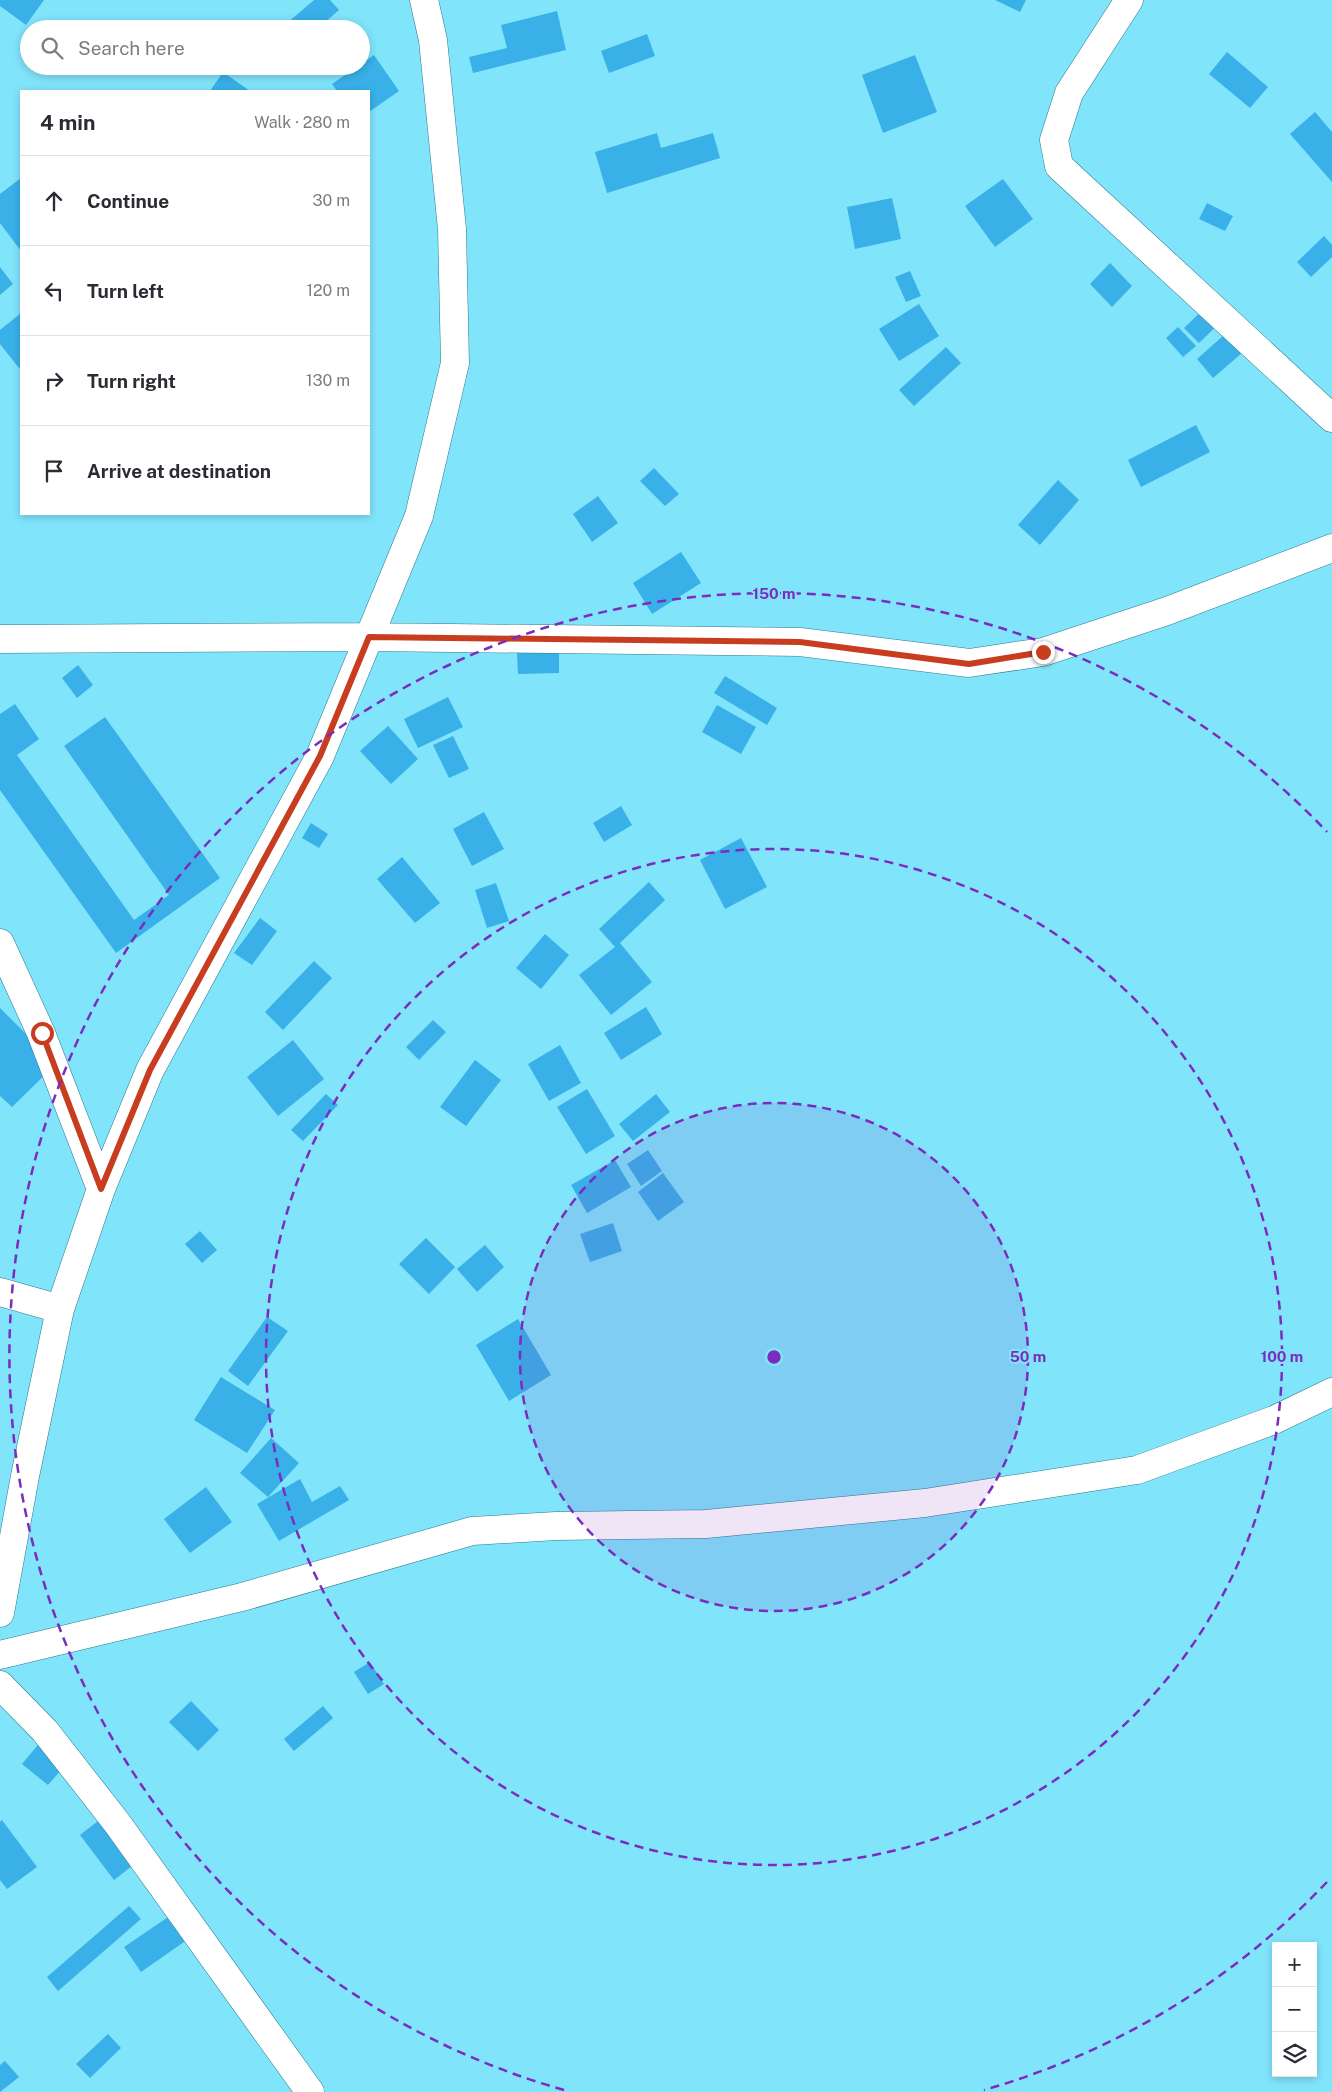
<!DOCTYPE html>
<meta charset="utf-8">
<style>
:root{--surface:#fff;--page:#f2f2f3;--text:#2b2b33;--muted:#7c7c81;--line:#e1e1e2}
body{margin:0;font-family:"Public Sans",sans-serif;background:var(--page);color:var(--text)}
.controls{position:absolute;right:15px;bottom:15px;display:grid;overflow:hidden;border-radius:0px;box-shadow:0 2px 8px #0003}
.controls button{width:45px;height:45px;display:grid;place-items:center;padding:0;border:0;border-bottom:1px solid var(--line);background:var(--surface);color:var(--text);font:25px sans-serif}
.stop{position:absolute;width:15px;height:15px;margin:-11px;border:4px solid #c83d20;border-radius:50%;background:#fff}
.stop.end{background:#c83d20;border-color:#fff;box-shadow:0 1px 5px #0008}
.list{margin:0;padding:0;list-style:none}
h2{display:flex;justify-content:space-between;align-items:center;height:65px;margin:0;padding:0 20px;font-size:21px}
h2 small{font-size:16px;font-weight:400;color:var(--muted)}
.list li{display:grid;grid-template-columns:32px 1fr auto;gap:15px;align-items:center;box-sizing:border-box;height:90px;padding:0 20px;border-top:1px solid var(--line)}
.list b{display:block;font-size:19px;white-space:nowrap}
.list em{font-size:16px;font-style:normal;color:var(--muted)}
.icon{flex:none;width:28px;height:28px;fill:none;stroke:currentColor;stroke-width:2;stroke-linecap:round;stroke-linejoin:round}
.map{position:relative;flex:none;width:1332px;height:2092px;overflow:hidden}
.search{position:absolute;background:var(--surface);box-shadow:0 2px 8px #0003;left:20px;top:20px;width:350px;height:55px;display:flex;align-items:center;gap:12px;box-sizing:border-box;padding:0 18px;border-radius:28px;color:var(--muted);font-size:19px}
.panel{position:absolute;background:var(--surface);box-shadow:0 2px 8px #0003;left:20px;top:90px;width:350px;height:425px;border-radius:0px}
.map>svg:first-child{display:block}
.building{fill:#39b0e8}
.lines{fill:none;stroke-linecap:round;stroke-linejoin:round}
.minor-casing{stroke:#2b7a8a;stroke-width:29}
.minor{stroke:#fff;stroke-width:28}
.route{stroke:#c83d20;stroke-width:6}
.ring{fill:none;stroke:#7b2cbf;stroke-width:2.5;stroke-dasharray:9 6}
.centre{fill:#7b2cbf;stroke:#80e4fb;stroke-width:2.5}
.ring-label{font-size:15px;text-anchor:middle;font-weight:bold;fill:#7b2cbf;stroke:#80e4fb;stroke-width:4;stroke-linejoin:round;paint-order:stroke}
</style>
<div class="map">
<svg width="1332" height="2092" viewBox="0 0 1332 2092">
<rect width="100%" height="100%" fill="#80e4fb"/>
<path class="building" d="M0 0H44L26 25 0 6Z
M314 0H330L339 10 317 29H280Z
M995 0H1026L1020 12Z
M557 11 566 50 473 73 469 57 507 48 501 25Z
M647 34 655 56 609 73 601 51Z
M1227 52 1268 87 1250 108 1209 74Z
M374 55 399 91 369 112V91H337L332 84 358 66H361V64Z
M915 55 937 112 883 133 862 75Z
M255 66H271L262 74Z
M223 72 250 91H210Z
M1315 112 1332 132V182L1290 134Z
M657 133 661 148 713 133 720 158 607 193 595 152Z
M21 178V251L0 223V194Z
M1003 179 1033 219 995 247 965 206Z
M892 198 901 239 855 249 847 207Z
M1207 203 1233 216 1225 231 1199 219Z
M1324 236 1332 245V257L1311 277 1297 262Z
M1110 263 1132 286 1112 307 1090 284Z
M0 267 13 284 0 295Z
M910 271 921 296 906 302 895 277Z
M1216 297 1231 312 1199 343 1184 328Z
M919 304 939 336 899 361 879 329Z
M21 313V366L19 368 0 344V330Z
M1178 327 1196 346 1183 357 1166 338Z
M1232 328 1249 347 1213 378 1197 359Z
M946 347 961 363 914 406 899 390Z
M1196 425 1210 452 1141 487 1128 460Z
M654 468 679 494 665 506 640 481Z
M1058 480 1079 500 1040 545 1018 525Z
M598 496 618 523 592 542 573 514Z
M681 552 701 583 652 614 633 583Z
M559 652V673L518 674 517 653Z
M78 665 93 685 77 698 62 678Z
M725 676 777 708 767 725 714 693Z
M448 697 463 727 418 748 404 719Z
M15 704 39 739 17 755 134 920 169 895 64 746 105 717 220 878 116 953 0 790V714Z
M717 705 756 727 741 754 702 732Z
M388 726 418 759 391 784 360 751Z
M453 736 469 769 449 778 433 745Z
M621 806 632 825 604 842 593 823Z
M484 812 504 849 472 866 453 829Z
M311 823 328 834 319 848 302 838Z
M741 838 767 887 725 909 700 860Z
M402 857 440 903 415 923 377 879Z
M649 882 665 900 620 943 652 982 611 1015 579 975 615 947 599 929Z
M496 883 509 921 487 928 475 890Z
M260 918 277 931 252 965 234 953Z
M545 934 569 955 541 989 516 968Z
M314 961 332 978 283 1030 265 1012Z
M646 1007 662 1034 621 1060 604 1033Z
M0 1008 56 1064 12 1107 0 1096Z
M433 1020 446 1032 419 1060 406 1047Z
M293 1040 324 1079 278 1116 247 1077Z
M560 1045 581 1083 549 1101 528 1064Z
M475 1060 501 1080 466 1126 440 1107Z
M587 1089 615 1136 586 1154 557 1107Z
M326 1094 338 1105 303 1141 291 1130Z
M656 1094 670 1112 633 1141 619 1124Z
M648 1150 662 1171 641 1186 627 1164Z
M615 1160 631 1187 587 1213 571 1185Z
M663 1173 684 1202 658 1221 638 1192Z
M613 1223 622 1251 590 1262 580 1234Z
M200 1231 217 1250 202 1263 185 1244Z
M426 1238 455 1267 429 1294 399 1264Z
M485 1245 504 1267 477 1292 457 1269Z
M267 1317 288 1331 248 1386 228 1371Z
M518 1319 551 1375 509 1401 476 1345Z
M221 1377 275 1410 247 1453 194 1420Z
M271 1438 299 1463 268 1497 240 1473Z
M300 1479 312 1502 340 1486 349 1500 279 1541 257 1504Z
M206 1487 232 1522 190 1553 164 1519Z
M370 1662 384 1684 368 1694 354 1672Z
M191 1701 219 1730 198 1751 169 1722Z
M323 1706 333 1718 294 1751 284 1739Z
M42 1740 68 1762 48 1785 22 1764Z
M107 1814 141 1859 114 1880 80 1835Z
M2 1820 37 1867 7 1889 0 1880V1822Z
M129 1906 141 1919 58 1991 47 1977Z
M174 1913 191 1937 141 1972 124 1947Z
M108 2034 121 2048 90 2078 76 2064Z
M5 2061 19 2077 0 2092V2065Z"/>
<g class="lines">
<defs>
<path id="minor" d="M1129 0 1069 93 1054 140 1059 166 1332 418
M0 639 369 637 800 642 969 663 1043 652 1167 611 1332 548
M0 943 41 1033 101 1189
M0 1292 60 1309
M0 1613 25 1476 60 1309 101 1189 150 1070 320 756 419 516 455 363 452 229 433 40 424 0
M0 1655 242 1597 472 1531 556 1526 706 1524 925 1503 1137 1470 1274 1420 1332 1392
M0 1685 45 1731 117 1823 310 2092"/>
</defs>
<use href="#minor" class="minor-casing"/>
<use href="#minor" class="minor"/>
</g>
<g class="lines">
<path class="route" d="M42 1033 101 1189 150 1070 320 756 369 637 800 642 969 664 1043 652"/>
</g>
<circle cx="774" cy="1357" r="254" fill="#7b2cbf" fill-opacity=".12"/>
<g class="ring">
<circle cx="774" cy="1357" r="254"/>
<circle cx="774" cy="1357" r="508"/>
<path d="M1327 1882A763 763 0 0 1 984 2090M564 2090A763 763 0 1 1 1327 832"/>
</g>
<circle cx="774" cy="1357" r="8" class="centre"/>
<g class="ring-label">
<text x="774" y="599">150 m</text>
<text x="1028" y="1362">50 m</text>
<text x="1282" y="1362">100 m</text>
</g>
</svg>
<div class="controls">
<button>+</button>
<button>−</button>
<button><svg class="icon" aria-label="layers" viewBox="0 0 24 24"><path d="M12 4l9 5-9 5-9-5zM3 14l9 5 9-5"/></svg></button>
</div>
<div class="stop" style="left:42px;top:1033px"></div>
<div class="stop end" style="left:1043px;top:652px"></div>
<div class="search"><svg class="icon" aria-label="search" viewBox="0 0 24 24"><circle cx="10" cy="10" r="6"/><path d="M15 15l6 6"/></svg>Search here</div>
<section class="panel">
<h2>4 min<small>Walk · 280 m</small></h2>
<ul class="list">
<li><svg class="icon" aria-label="ahead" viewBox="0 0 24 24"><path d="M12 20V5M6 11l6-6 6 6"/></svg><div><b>Continue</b></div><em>30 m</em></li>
<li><svg class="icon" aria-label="left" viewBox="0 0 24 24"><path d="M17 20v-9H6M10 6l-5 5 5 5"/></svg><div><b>Turn left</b></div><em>120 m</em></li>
<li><svg class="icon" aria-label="right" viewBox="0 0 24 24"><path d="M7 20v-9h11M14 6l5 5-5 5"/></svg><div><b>Turn right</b></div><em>130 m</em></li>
<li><svg class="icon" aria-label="arrive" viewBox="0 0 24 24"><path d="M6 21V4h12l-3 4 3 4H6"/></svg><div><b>Arrive at destination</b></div></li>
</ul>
</section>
</div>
